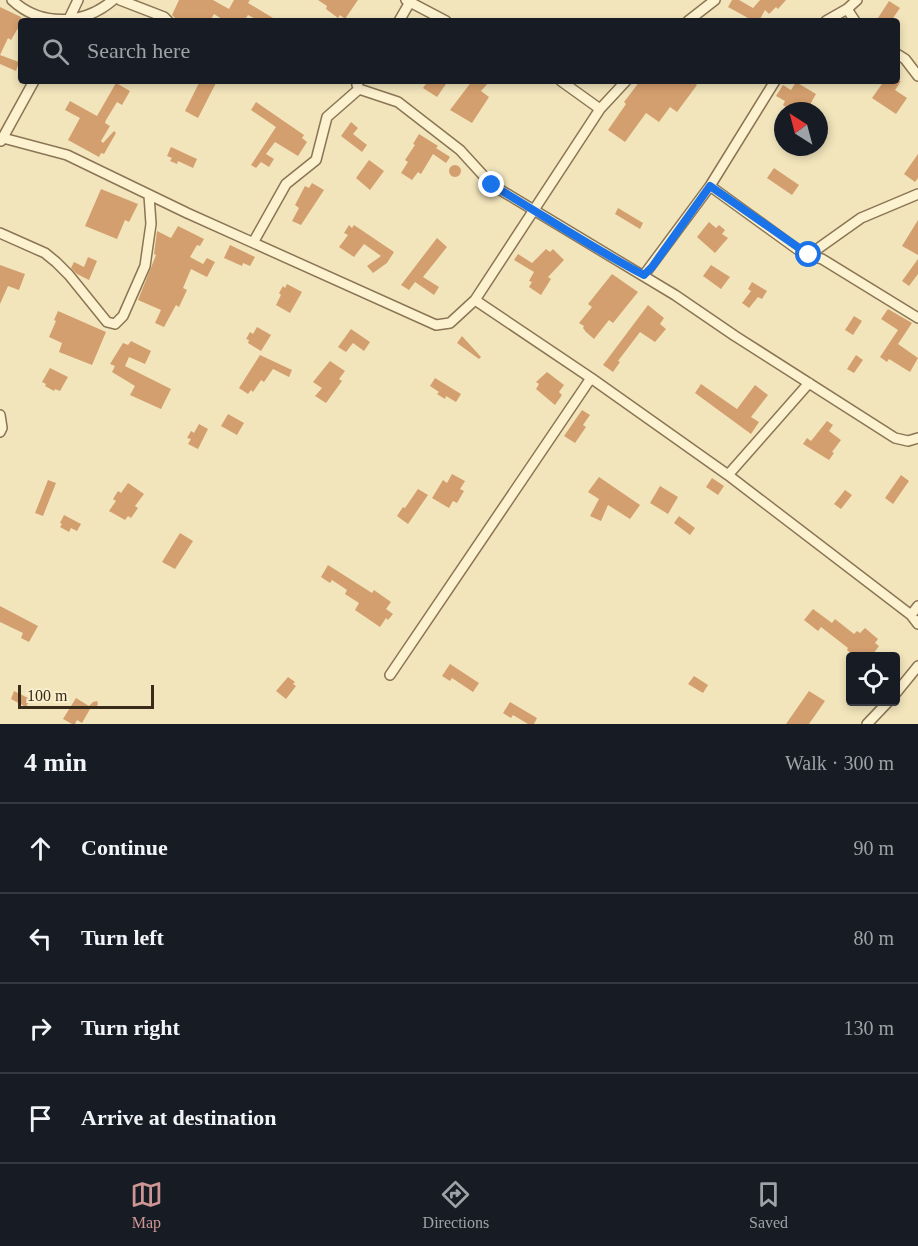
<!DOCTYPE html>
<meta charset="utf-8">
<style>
:root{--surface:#171b24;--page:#242831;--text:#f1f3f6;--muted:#9ea1a6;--line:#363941;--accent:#cd9695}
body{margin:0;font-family:"Times New Roman",serif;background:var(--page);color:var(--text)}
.controls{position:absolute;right:18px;bottom:18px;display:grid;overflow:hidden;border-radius:6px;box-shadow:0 3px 9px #0003}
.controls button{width:54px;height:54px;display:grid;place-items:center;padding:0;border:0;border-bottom:2px solid var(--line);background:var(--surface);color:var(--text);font:30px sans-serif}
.compass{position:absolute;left:774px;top:102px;width:54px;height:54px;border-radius:50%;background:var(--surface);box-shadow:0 3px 9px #0003;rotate:324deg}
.scale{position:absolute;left:18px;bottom:15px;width:136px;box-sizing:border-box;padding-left:6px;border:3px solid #392b1a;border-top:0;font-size:16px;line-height:21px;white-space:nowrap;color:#392b1a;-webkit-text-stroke:4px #f9efcc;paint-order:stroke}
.stop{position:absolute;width:18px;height:18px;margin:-14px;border:4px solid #1a73e8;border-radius:50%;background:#fff}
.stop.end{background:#1a73e8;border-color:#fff;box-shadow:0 2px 6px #0008}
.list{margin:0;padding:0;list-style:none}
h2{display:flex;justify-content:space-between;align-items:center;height:78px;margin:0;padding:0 24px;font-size:26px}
h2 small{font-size:20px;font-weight:400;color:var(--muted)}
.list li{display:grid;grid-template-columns:39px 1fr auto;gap:18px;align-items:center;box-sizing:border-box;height:90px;padding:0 24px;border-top:2px solid var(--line)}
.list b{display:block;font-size:22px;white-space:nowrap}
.list em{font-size:20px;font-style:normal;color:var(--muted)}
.icon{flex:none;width:33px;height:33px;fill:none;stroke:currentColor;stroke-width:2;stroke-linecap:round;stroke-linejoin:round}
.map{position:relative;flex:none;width:918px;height:724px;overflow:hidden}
.search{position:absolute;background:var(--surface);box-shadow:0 3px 9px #0003;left:18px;right:18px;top:18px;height:66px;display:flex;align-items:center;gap:15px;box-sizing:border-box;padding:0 21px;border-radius:6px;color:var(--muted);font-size:22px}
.sheet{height:438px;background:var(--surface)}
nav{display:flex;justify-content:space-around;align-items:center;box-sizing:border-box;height:84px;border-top:2px solid var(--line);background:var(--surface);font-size:16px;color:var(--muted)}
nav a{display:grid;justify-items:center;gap:3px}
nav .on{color:var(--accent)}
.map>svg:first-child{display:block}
.building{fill:#d49f6e}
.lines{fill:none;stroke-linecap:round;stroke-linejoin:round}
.minor-casing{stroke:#8b7554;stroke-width:12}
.minor{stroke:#fcf2d0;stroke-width:9}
.route{stroke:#1a73e8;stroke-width:8}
</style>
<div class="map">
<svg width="918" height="724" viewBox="0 0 918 724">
<rect width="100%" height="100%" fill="#f2e5bc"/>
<path class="building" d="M179 0H213L229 9 234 0H250L248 3 278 21H259L248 15 244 21H225L214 14 210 21H175L176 19 172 15Z
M318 0H358L345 19 340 15 338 18 326 9 327 6Z
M732 0H739L753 8 760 0H786L778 9 776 7 769 14 765 10 759 21H746L748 18 728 7Z
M889 1 900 8 891 21H876Z
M0 7 21 17V23L11 40 8 38 0 55 19 62 16 71 0 64Z
M200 81H217L198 118 185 111Z
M428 81H448L437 97 423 88Z
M472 81H490L481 91 489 97 472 123 450 110Z
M640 81H692L697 85 677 112 670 107 659 122 646 113 625 142 608 130 626 104 624 102Z
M884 81H901L895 90 907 98 896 114 872 98Z
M796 82 816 94 808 108 803 105 800 111H792L783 105 785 101 776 96 783 85 791 90Z
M116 83 130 91 122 105 117 102 106 120 105 123 110 126 101 141 103 143 114 131 116 133 104 154 101 153 99 157 68 140 80 118 65 110 70 101 97 116Z
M256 102 304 135 302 138 307 142 298 156 275 142 266 154 274 159 269 167 261 162 256 168 251 165 276 127 251 110Z
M351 122 358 128 353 134 367 145 362 152 341 136Z
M419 134 438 146 436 148 450 157 446 163 433 154 421 174 418 172 412 180 401 173 408 162 405 160 415 145 413 144Z
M171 147 197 159 193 168 178 161 177 164 170 161 172 158 167 156Z
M918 154V178L915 182 904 174Z
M369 160 384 171 370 190 356 178Z
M449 171a6 6 0 1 1 12 0a6 6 0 1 1-12 0Z
M774 168 799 185 792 195 767 178Z
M312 183 324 190 301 225 292 221 299 208 295 205 305 186 309 188Z
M101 189 138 204 129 222 125 220 117 239 85 226Z
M618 208 643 223 640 229 615 214Z
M918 220V255L902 246Z
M709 222 716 228 719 225 725 230 722 234 728 238 715 253 697 237Z
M349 225 352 228 354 225 394 252 387 263 373 273 367 266 381 256 364 244 354 257 339 247 348 235 344 233Z
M178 226 204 239 200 246 197 245 190 257 203 264 207 258 215 262 207 277 191 269 183 288 187 290 179 307 176 305 164 327 155 323 161 310 138 300 156 255 154 254 157 231 171 238Z
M437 238 447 247 423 277 439 287 434 295 415 282 409 290 401 285Z
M230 245 255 257 250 266 243 263 242 266 224 258Z
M546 249 550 252 553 249 564 260 548 277 551 279 541 295 529 287 532 282 529 281 534 272 514 260 518 254 532 263Z
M88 257 97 261 89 280 77 274 71 268 74 262 84 267Z
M918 259V274L909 286 902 281Z
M0 265 25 274 19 290 8 286 0 304Z
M711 265 730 277 721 289 703 276Z
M612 274 638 292 613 323 609 320 594 339 586 332 583 328 584 326 579 323 592 307 588 304Z
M752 282 767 291 762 299 758 297 749 308 742 303 751 291 748 289Z
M287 284 302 292 290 313 276 305 281 295 279 293 283 286 285 288Z
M648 305 664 318 660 324 666 329 655 342 640 332 618 361 620 362 613 372 603 365Z
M888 309 912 323 898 344 918 358 910 372 889 359 887 362 880 357 898 330 881 319Z
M58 311 106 332 92 365 59 352 62 343 49 337 56 321 54 320Z
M854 316 862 321 853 335 845 330Z
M257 327 271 335 261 351 248 343 249 340 246 339 250 332 253 334Z
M351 329 370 342 364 351 353 343 346 352 338 347Z
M462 336 481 357 479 359 457 343Z
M131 341 151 351 145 364 129 357 125 366 171 389 161 409 130 395 135 386 112 372 115 366 110 364 123 343 128 345Z
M260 355 292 370 289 377 273 369 264 382 261 380 253 392 251 390 248 394 239 388Z
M856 355 863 360 854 373 847 369Z
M330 361 345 371 339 379 342 381 326 403 315 396 322 388 313 382Z
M50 368 68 377 60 391 55 389 54 391 45 386 46 384 42 382Z
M547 372 564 385 559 392 562 395 555 405 536 389 539 384 536 382Z
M435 378 461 394 456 402 446 396 445 399 437 394 439 392 430 386Z
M701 384 737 409 755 385 768 395 751 417 759 422 751 434 695 393Z
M582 410 590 415 583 425 586 427 575 443 564 436Z
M228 414 244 423 237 435 221 426Z
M827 421 833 425 829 431 841 440 832 452 834 453 829 460 803 444 807 438 811 441Z
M199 424 208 429 198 449 188 444 191 439 187 438 191 431 194 433Z
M452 474 465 481 460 489 464 491 457 503 453 501 449 508 432 498 443 480 447 483Z
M901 475 909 481 893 504 885 498Z
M599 477 640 505 630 519 608 505 601 521 590 516 599 499 588 492Z
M712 478 724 486 718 495 706 487Z
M48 480 56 483 43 516 35 513Z
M128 483 144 494 135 506 138 508 131 518 128 516 125 520 109 511 116 501 113 499 118 491 121 493Z
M660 486 678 497 668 514 650 503Z
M418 489 428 495 408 524 397 516 403 507 405 508Z
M845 490 852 495 841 509 834 504Z
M64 515 81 524 77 531 71 528 69 532 60 527 62 524 60 523Z
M679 516 695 528 690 535 674 523Z
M180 533 193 541 175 569 162 562Z
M328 565 372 593 374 590 391 602 386 609 393 614 388 620 386 618 380 627 355 610 359 603 345 594 347 590 332 580 330 583 321 577Z
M0 606 38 626 29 642 21 638 23 633 0 622Z
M813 609 832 623 835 619 854 634 857 631 860 633 865 628 878 639 875 643 879 646 871 657H855L847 650 848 648 821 627 818 631 804 620Z
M450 664 479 683 473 692 452 678 450 681 442 676Z
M694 676 708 685 703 693 688 684Z
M288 677 295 682 293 684 296 686 286 699 276 691Z
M14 691 30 699 26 707 11 699Z
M809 691 825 701 809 724H786Z
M76 698 89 706 93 702 97 701 98 704 96 708 90 709 82 723 77 720 75 724H72L63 719Z
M510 702 537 718 534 724H528L513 715 511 718 503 713Z"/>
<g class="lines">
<defs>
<path id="minor" d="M12 0C41 27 84 25 113 0
M120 0 164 17 168 21
M406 0 446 21
M847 9 855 21
M68 21 78 0
M399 21 410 2
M688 21 715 0
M826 21 847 9 857 0
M897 54 905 59 918 76
M359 81 357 85 359 89 398 102 460 150 492 185 675 295 735 336 895 438 908 441 918 438
M561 81 600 109
M3 138 67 155 187 213 436 325 450 323 475 300 600 109 626 81
M1 141 34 81
M710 186 797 249 809 255 822 259 918 318
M0 233 45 253 56 262 69 275 107 322 115 324 123 316 145 266 151 224 149 195
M254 241 286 184 316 160 327 117 359 89
M809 255 861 218 918 194
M644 275 710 186 775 81
M475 300 591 378 728 475 911 615
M0 415 2 428 0 432
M728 475 809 383
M918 606 911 615 918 624
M390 675 591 378
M896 693 918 666
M867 724 888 702"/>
</defs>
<use href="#minor" class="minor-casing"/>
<use href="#minor" class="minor"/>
</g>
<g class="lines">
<path class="route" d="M492 185C543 215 592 248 644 275L652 267 710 186 809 255"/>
</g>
</svg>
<div class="controls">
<button><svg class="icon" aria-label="locate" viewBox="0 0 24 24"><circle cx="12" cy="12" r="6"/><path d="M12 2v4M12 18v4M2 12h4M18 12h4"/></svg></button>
</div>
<svg class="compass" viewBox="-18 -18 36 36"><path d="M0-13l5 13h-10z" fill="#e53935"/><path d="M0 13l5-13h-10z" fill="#9ea1a6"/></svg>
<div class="scale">100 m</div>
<div class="stop" style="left:809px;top:255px"></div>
<div class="stop end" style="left:492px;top:185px"></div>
<div class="search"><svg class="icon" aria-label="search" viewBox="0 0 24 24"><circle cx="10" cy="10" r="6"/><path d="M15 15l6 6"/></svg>Search here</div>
</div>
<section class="sheet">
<h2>4 min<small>Walk · 300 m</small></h2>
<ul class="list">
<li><svg class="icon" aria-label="ahead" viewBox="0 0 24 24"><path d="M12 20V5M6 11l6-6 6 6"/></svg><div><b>Continue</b></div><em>90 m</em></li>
<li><svg class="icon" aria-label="left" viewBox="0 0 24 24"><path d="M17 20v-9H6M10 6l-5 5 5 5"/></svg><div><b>Turn left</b></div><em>80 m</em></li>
<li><svg class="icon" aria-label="right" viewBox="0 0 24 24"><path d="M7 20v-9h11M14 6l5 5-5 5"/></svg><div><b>Turn right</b></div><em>130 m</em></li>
<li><svg class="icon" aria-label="arrive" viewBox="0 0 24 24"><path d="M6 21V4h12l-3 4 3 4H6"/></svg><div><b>Arrive at destination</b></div></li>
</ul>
</section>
<nav>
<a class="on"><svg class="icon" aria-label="map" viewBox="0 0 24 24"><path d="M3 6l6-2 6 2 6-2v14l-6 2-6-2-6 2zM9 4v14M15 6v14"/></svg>Map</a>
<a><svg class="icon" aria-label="directions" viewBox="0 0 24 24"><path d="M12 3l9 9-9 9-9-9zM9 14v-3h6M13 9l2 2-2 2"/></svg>Directions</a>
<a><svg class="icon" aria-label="saved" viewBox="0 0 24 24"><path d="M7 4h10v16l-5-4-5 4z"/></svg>Saved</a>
</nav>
